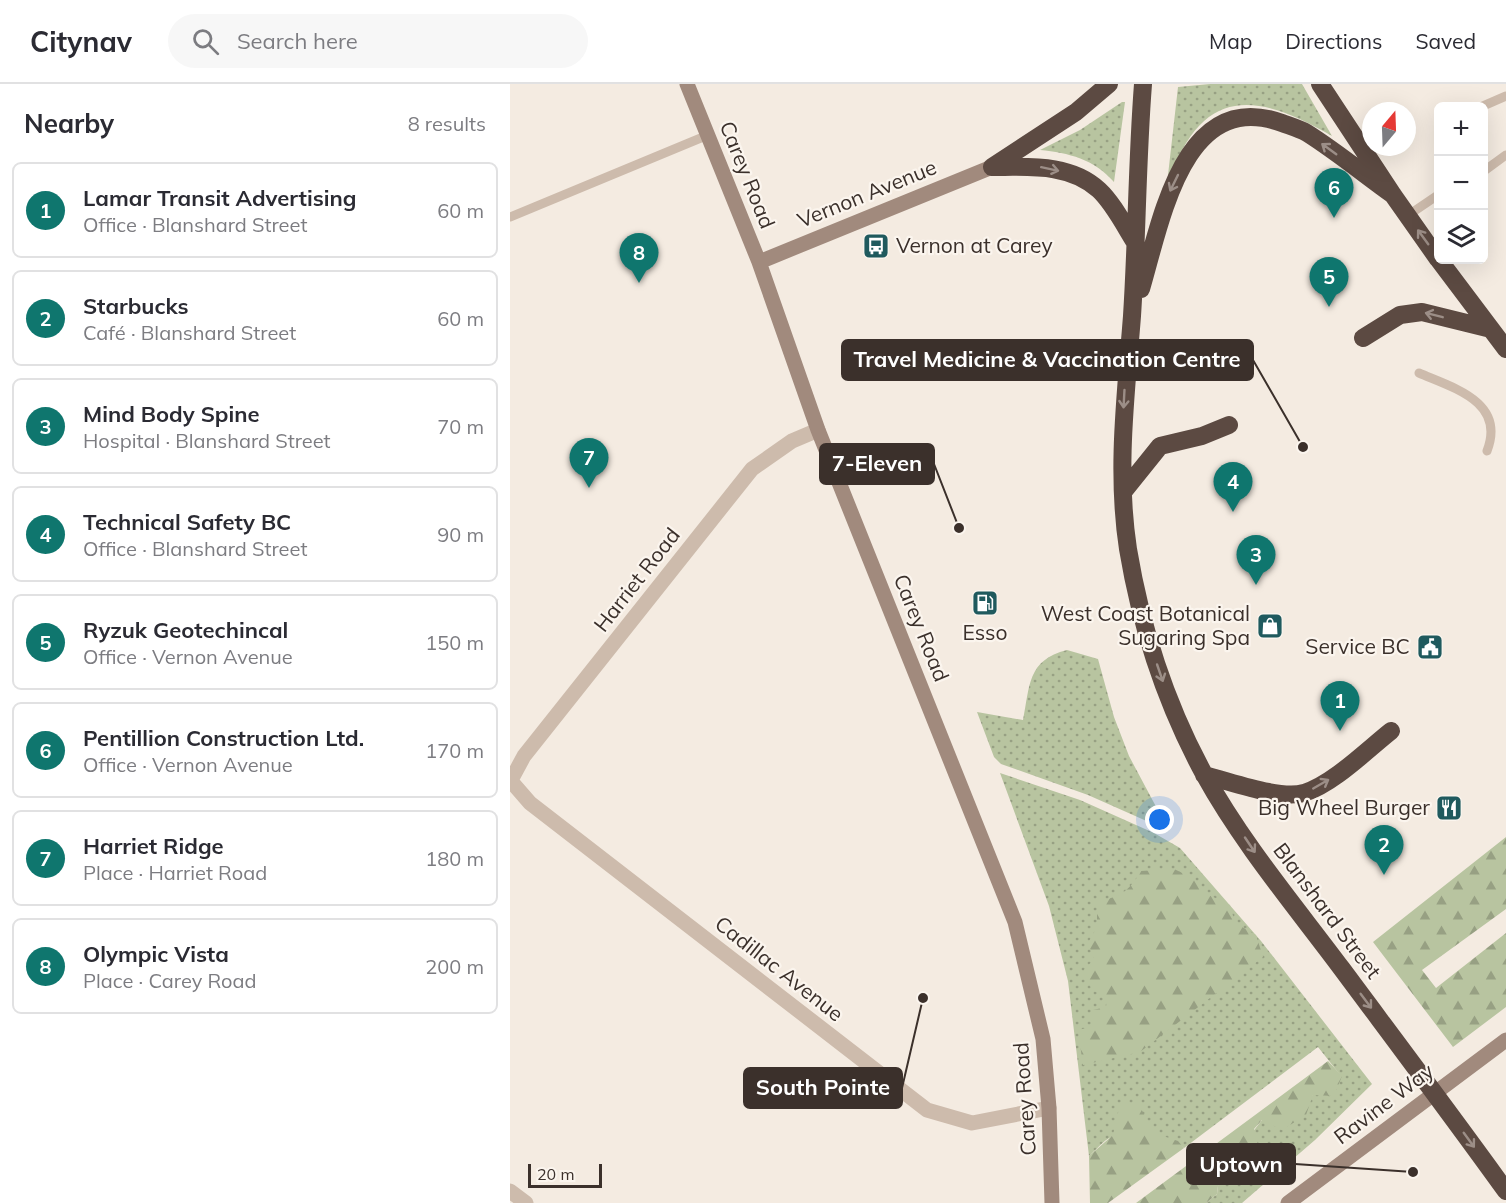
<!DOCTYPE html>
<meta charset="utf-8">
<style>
:root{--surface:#fff;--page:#f7f7f7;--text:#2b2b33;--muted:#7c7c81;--line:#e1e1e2;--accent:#0f766e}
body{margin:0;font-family:Mulish,sans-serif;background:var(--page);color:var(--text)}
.controls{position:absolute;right:18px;top:18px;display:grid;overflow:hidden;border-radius:9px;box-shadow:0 6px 24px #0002}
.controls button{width:54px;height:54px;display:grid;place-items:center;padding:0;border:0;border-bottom:2px solid var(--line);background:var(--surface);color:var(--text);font:30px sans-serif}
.compass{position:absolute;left:852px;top:18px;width:54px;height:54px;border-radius:50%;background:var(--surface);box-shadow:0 6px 24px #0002;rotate:19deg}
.scale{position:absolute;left:18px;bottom:15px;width:74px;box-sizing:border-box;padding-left:6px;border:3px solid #3b302b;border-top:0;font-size:16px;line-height:21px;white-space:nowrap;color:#3b302b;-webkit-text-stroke:4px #fbf5ee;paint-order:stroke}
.you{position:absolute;left:650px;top:736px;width:21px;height:21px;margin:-15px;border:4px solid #fff;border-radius:50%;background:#1a73e8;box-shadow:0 0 0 9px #1a73e833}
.badge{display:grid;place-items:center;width:39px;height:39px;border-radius:50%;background:var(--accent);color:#fff;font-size:20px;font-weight:700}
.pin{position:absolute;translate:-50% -50px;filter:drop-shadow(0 2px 3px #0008)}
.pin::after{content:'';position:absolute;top:32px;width:21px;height:18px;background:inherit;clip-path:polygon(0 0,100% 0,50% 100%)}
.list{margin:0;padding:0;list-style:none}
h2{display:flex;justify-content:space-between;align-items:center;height:78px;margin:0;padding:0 24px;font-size:26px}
h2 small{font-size:20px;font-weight:400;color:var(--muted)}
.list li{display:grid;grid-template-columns:39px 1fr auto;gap:18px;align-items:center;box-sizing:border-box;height:96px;margin:0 12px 12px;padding:0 12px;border:2px solid var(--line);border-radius:9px}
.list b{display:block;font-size:22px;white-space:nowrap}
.list p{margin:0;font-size:20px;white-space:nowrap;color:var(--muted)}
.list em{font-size:20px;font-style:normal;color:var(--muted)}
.icon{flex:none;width:33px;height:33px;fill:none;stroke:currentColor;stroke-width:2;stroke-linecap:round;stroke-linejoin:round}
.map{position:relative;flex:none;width:996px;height:1119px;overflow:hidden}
header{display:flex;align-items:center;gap:36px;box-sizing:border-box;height:84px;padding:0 30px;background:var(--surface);border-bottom:2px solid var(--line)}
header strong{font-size:28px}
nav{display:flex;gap:33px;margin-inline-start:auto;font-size:21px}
.search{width:420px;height:54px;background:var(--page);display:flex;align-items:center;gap:15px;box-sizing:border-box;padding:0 21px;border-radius:33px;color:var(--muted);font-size:22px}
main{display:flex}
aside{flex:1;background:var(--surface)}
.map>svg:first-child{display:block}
.grass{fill:url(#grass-dots)}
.forest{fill:url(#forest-firs)}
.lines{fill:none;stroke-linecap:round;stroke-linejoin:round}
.lane{stroke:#cdbbac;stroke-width:9}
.street{stroke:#cdbbac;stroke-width:15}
.secondary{stroke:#a18a7d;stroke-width:15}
.highway{stroke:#5c4a42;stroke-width:18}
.oneway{stroke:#9c8e87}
.labels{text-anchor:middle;stroke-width:4.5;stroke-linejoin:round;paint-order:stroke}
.street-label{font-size:21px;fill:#3b302b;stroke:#fbf5ee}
.poi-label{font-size:21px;fill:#3b302b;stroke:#fbf5ee;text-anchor:end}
.leader{fill:none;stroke:#3b302b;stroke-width:2}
.callout-dot{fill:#3b302b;stroke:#fbf5ee;stroke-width:2}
.callout{fill:#3b302b;stroke:#3b302b;stroke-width:2}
.callout-label{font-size:22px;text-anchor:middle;font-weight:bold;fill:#fff}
</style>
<header>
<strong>Citynav</strong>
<div class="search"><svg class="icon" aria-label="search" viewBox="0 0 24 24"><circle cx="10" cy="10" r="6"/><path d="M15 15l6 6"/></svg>Search here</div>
<nav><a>Map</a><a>Directions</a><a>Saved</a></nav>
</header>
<main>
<aside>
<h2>Nearby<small>8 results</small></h2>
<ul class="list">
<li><span class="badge">1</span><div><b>Lamar Transit Advertising</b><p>Office · Blanshard Street</p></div><em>60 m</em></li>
<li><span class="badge">2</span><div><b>Starbucks</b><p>Café · Blanshard Street</p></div><em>60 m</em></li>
<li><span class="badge">3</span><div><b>Mind Body Spine</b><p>Hospital · Blanshard Street</p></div><em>70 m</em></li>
<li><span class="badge">4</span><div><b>Technical Safety BC</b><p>Office · Blanshard Street</p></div><em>90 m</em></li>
<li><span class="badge">5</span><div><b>Ryzuk Geotechincal</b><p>Office · Vernon Avenue</p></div><em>150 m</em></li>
<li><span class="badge">6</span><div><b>Pentillion Construction Ltd.</b><p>Office · Vernon Avenue</p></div><em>170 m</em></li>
<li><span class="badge">7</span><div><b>Harriet Ridge</b><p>Place · Harriet Road</p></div><em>180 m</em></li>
<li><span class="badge">8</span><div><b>Olympic Vista</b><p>Place · Carey Road</p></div><em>200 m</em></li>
</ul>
</aside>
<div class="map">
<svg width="996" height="1119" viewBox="0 0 996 1119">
<defs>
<pattern id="grass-dots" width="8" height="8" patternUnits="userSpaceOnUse" patternTransform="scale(1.5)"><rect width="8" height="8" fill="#b8c4a0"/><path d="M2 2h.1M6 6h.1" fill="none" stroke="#97a083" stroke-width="1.8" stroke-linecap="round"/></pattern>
<pattern id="forest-firs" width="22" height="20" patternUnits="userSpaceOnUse" patternTransform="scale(1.5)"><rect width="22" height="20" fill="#b8c4a0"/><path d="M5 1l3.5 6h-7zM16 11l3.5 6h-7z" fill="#97a083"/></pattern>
</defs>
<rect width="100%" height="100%" fill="#f4ebe1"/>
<path class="grass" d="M700 0H792L822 52C750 10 695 0 661 91H658L668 3Z
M612 18H615L604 98C584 75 559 69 530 66L570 46Z
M557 566 588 575 604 633 619 672 659 747 578 711 491 680 484 673 467 628 513 636C520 602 517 576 557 566Z
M490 689 570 716 644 749 670 764 751 857 862 1000 805 1056 732 1119H696L707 1110 709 1094 714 1085 752 1036 803 1011 831 992 808 963 674 1064C661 1051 617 1043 601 1053 593 1057 586 1066 579 1072L558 897 539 822Z"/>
<path class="forest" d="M996 753V825L912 886 926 904 996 849V923L943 963 863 858Z
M664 785 683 794 699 811 720 821 725 839 746 851 753 873 630 968 573 981 568 946 581 943 583 926 596 923 597 913 582 906 574 886 584 875 578 859 587 843V817C610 814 619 807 631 787Z
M818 977 832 992 824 1012 803 1011 796 1031 772 1046 752 1036 744 1045 748 1056 742 1078 714 1085 709 1094 707 1110 696 1119H626Z
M628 1019 644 1049 668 1057 674 1064 598 1119H580L579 1072 603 1051 610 1020Z"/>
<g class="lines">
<path class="lane" d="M973 22 996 12
M974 87 996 71
M897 132 928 111
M0 133 198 51
M909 289C944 304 996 318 977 367"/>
<path class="street" d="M0 696 20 719 417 1026 462 1039 539 1024
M0 698 14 672 242 385 282 357 308 346
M0 1107 16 1119"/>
<path class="secondary" d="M177 0 249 178 308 346 505 838 533 955 539 1024 542 1119
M249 178 482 83
M778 1119 996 956"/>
<path class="highway" d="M633 0C627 77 627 155 622 232 616 310 606 387 618 465 631 543 656 620 694 690 732 759 785 822 832 885 887 959 942 1032 996 1107
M810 0 883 111 928 175
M482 83C518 83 560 79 589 106 604 120 615 143 626 160
M482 83 566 28 599 0
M929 176 996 265
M631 205C651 138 673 3 772 39 780 42 790 45 797 49 827 68 855 91 883 111
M853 254 890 231 912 228 981 245
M613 408 650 362 692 352 719 341
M694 691C720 697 769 716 794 709 823 700 857 666 881 647"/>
</g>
<defs><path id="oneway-shaft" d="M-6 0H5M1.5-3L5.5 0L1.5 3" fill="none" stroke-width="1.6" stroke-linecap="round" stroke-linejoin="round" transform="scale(1.5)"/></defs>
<g class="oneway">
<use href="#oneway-shaft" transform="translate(819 65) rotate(-144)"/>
<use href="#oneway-shaft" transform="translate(540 85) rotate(12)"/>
<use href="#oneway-shaft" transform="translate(664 99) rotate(116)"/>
<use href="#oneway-shaft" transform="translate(913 153) rotate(-126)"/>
<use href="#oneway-shaft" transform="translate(924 231) rotate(-166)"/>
<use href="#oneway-shaft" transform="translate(614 315) rotate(93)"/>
<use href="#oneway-shaft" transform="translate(650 589) rotate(71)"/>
<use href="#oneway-shaft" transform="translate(811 700) rotate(-30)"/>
<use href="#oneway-shaft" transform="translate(740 761) rotate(56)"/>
<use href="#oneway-shaft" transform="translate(856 917) rotate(53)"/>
<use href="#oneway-shaft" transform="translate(959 1056) rotate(54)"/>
</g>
<defs>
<symbol id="bus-square" viewBox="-11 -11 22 22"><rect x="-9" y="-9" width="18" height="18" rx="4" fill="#1f5a5e" stroke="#fbf5ee"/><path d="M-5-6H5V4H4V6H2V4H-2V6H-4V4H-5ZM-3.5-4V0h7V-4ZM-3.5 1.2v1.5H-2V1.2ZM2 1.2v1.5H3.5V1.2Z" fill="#fff"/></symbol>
<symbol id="fuel-square" viewBox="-11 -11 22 22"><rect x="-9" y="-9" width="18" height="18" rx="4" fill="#1f5a5e" stroke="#fbf5ee"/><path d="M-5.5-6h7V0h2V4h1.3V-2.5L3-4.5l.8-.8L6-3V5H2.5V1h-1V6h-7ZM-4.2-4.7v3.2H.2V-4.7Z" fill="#fff"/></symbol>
<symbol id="shop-square" viewBox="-11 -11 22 22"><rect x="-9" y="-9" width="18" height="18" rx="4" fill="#1f5a5e" stroke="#fbf5ee"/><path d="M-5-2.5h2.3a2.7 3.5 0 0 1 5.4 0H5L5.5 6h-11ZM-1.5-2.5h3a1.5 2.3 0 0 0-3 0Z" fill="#fff"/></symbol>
<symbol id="civic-square" viewBox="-11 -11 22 22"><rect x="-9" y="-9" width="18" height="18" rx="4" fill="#1f5a5e" stroke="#fbf5ee"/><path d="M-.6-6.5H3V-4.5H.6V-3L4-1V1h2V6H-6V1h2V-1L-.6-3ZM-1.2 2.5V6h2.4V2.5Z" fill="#fff"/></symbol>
<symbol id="restaurant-square" viewBox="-11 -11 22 22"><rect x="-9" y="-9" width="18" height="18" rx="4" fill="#1f5a5e" stroke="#fbf5ee"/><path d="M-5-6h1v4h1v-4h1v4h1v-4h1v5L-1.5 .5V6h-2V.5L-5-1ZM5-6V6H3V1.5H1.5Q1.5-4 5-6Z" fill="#fff"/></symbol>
</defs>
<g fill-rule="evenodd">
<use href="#bus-square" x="351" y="147" width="30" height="30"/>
<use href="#fuel-square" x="460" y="504" width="30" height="30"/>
<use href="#shop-square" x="745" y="527" width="30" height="30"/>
<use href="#civic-square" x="905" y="548" width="30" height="30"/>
<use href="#restaurant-square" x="924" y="709" width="30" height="30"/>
</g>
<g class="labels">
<g class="street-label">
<text transform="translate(237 91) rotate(68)" y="7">Carey Road</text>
<text transform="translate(357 110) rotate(-22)" y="7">Vernon Avenue</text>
<text transform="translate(127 496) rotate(-52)" y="7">Harriet Road</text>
<text transform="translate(411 544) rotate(68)" y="7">Carey Road</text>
<text transform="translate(817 827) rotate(53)" y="7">Blanshard Street</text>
<text transform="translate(269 885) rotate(38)" y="7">Cadillac Avenue</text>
<text transform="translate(515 1015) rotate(-94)" y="7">Carey Road</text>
<text transform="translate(874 1020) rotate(-37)" y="7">Ravine Way</text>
</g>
<g class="poi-label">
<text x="386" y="169" text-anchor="start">Vernon at Carey</text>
<text x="740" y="537">West Coast Botanical<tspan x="740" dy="24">Sugaring Spa</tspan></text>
<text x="475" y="556" text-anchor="middle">Esso</text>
<text x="900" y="570">Service BC</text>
<text x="920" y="731">Big Wheel Burger</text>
</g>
</g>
<path class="leader" d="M793 363L743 276M449 444L424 380M413 914L392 1004M903 1088L785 1080"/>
<g class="callout-dot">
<circle cx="793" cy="363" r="6"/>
<circle cx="449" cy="444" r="6"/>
<circle cx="413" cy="914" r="6"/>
<circle cx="903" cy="1088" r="6"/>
</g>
<g class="callout">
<rect x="332" y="256" width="411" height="40" rx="6"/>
<rect x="310" y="360" width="114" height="40" rx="6"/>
<rect x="234" y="984" width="158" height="40" rx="6"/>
<rect x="677" y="1060" width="108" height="40" rx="6"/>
</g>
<g class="callout-label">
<text x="537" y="283">Travel Medicine &amp; Vaccination Centre</text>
<text x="367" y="387">7-Eleven</text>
<text x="313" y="1011">South Pointe</text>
<text x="731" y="1088">Uptown</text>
</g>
</svg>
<div class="controls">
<button>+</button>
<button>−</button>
<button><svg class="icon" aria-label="layers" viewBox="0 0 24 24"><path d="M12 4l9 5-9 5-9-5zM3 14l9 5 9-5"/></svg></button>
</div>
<svg class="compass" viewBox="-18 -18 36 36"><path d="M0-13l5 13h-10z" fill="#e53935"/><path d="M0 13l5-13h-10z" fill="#7c7c81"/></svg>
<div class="scale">20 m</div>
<div class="you"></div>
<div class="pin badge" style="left:830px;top:647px">1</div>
<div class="pin badge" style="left:874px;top:791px">2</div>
<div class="pin badge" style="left:746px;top:501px">3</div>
<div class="pin badge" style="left:723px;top:428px">4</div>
<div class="pin badge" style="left:819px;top:223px">5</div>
<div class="pin badge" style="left:824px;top:134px">6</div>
<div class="pin badge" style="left:79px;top:404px">7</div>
<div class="pin badge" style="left:129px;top:199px">8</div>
</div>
</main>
